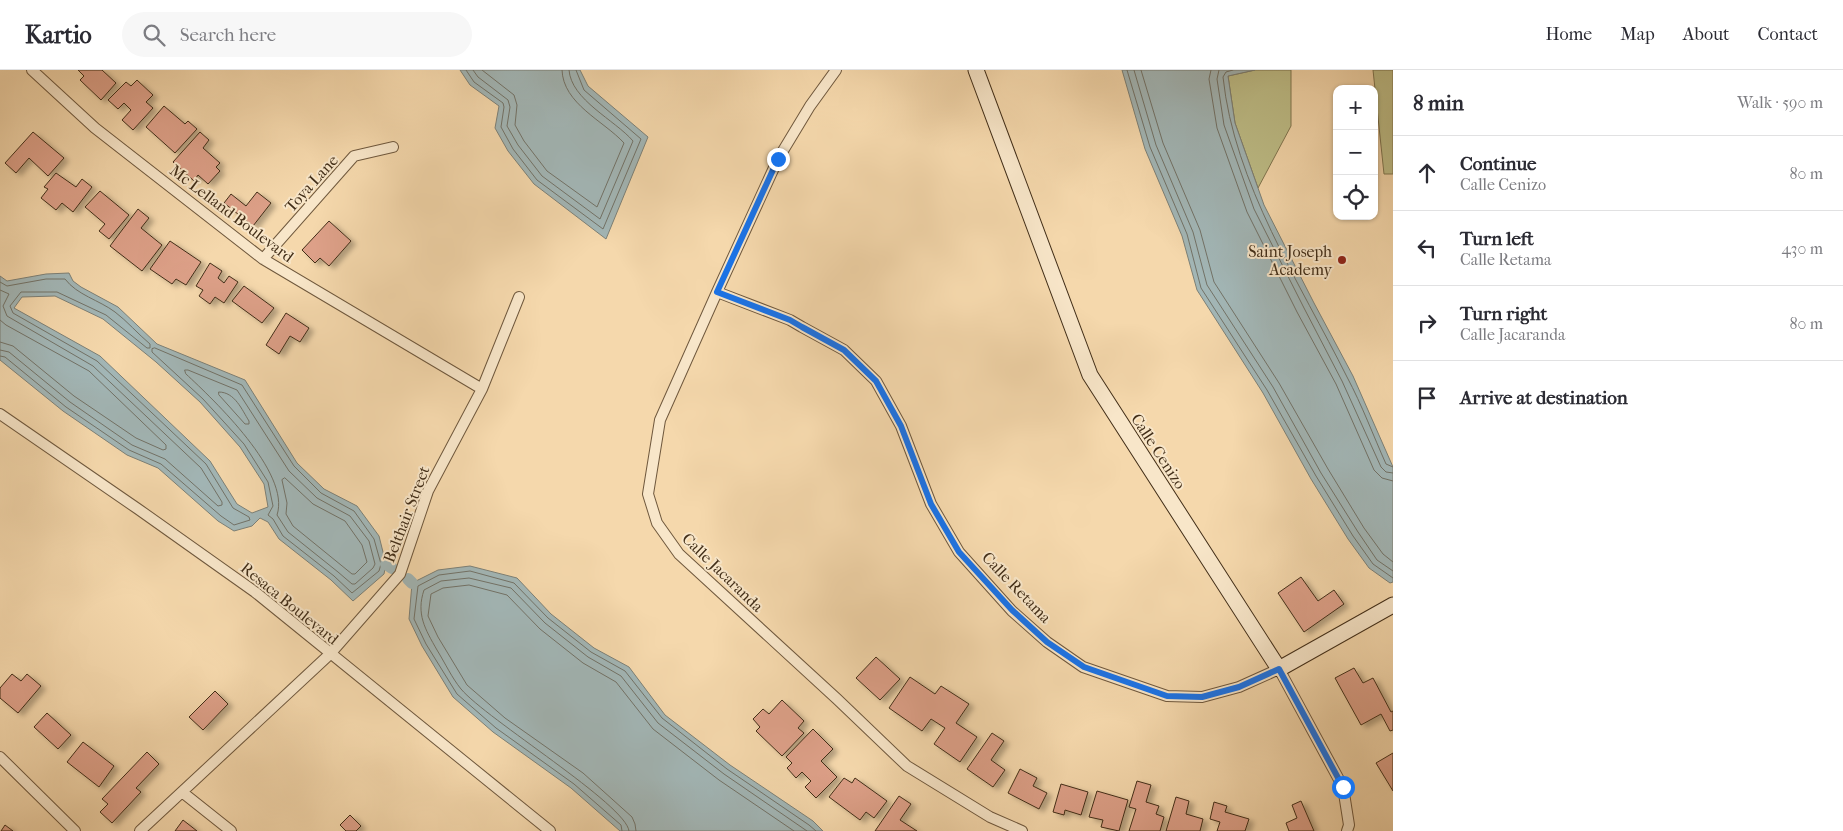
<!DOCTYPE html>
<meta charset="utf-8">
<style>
:root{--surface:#fff;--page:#f7f7f7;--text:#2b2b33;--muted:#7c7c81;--line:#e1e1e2}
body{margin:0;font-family:"IM FELL French Canon",serif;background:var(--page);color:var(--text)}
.controls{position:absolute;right:15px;top:15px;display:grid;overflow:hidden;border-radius:10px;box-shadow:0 1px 4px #0004}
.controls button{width:45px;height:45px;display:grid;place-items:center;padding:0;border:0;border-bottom:1px solid var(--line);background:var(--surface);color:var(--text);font:25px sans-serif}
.stop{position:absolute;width:15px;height:15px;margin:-11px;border:4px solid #1a73e8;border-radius:50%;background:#fff}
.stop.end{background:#1a73e8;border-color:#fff;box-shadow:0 1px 5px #0008}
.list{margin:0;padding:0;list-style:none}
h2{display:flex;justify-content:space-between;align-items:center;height:65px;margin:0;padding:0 20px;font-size:21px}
h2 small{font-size:16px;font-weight:400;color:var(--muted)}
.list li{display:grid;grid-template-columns:32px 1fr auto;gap:15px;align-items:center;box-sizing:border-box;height:75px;padding:0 20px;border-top:1px solid var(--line)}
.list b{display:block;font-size:19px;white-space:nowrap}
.list p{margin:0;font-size:16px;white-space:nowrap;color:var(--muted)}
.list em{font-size:16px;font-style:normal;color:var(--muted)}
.icon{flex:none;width:28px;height:28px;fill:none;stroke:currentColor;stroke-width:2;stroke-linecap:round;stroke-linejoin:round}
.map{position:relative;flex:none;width:1393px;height:761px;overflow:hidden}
header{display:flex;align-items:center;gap:30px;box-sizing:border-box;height:70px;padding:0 25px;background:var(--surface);border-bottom:1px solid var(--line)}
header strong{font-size:24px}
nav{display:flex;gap:28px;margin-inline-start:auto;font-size:18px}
.search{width:350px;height:45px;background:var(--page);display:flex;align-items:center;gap:12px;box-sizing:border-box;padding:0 18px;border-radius:28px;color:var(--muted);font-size:19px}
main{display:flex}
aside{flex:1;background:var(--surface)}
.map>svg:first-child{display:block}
.green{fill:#bebe88;stroke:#807650}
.water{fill:#a2b6b6;stroke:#7c8077;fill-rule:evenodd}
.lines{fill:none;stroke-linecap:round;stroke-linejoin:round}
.shore{stroke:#727267;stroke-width:1}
.canal{stroke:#a2b6b6;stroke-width:12}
.building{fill:#dda088;stroke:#422e18;filter:url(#shadow)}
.street-casing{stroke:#6f583d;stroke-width:12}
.secondary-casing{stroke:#422e18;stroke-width:17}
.street{stroke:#f8e6c9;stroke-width:10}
.secondary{stroke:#f8e6c9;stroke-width:15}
.route{stroke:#1a73e8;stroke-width:6}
.poi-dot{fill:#8f2418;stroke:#f8e6c9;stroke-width:2}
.labels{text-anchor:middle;stroke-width:4;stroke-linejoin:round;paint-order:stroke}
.street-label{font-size:16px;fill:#422e18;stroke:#f8e6c9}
.poi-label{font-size:16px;fill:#422e18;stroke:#f8e6c9;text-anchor:end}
</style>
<header>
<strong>Kartio</strong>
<div class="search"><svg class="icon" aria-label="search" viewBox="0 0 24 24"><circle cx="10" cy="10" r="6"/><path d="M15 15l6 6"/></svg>Search here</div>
<nav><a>Home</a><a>Map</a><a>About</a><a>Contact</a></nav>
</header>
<main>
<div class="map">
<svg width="1393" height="761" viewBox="0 0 1393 761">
<defs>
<filter id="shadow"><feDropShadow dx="5" dy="3" stdDeviation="2.5" flood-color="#0004"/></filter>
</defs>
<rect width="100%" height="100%" fill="#f5d8ac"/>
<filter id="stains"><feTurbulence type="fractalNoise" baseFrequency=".004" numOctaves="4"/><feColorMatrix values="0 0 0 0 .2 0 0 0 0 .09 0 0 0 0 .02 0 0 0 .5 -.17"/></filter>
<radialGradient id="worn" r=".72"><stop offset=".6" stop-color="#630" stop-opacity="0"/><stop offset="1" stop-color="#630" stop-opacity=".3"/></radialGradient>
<path class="green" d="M1255 0H1291V56L1258 118 1235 53 1228 6Z
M1373 0H1393V104H1384Z"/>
<path class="water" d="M460 0H580L588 16 648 67 606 169 534 114 508 81 495 58 499 36 470 15Z
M1122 0H1255L1228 6 1235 53 1264 135 1314 233 1353 306 1393 397V512L1390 513 1369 498 1348 469 1311 409 1263 323 1197 220 1182 166 1145 79Z
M69 203 73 211 81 217 118 237 157 274 245 310 297 393 324 419 357 436 379 466 386 494 384 504 353 531 331 510 279 469 268 452 260 448 252 456 234 461 218 451 158 398 127 385 63 341 0 290V206L7 211 46 204ZM55 226 103 249 156 292 200 332 240 377 264 414 268 437 252 443 237 434 210 391 100 286 14 238 22 227Z
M470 496 517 508 551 544 594 578 629 597 665 645 730 695 813 751 823 761H620L571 718 493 662 453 627 422 576 409 549 412 513 438 500Z"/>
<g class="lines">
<path class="shore" d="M466 0 474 12 503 33 504 37 501 57 513 79 537 110 603 159 641 69 584 20 576 0
M473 0 478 7 508 30 510 37 507 56 518 75 542 106 600 149 633 71C615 50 571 30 569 0
M482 0 514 25 517 35 515 55 524 71 547 101 597 137 624 73C604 51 563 34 562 0
M1127 0 1150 77 1187 164 1201 218 1267 320 1316 406 1353 466 1373 494 1393 508
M1134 0 1156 75 1193 162 1207 215 1273 317 1321 403 1358 462 1377 490 1393 501
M1141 0 1163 73 1200 160 1214 212 1279 313 1328 399 1364 458 1383 484 1393 492
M1211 0 1209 9 1217 58 1247 142 1297 242 1336 314 1374 400 1382 408 1393 411
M1219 0 1217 9 1224 55 1254 139 1304 238 1342 311 1381 397 1386 402 1393 403
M1233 0 1226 2 1223 7C1234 113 1300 213 1347 307 1362 335 1373 365 1386 394L1393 397
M0 212 7 216 46 209H65C77 225 99 230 115 242 127 251 138 264 150 274V278H147L106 245 57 222H21L10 236 13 243 97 291 206 394 233 438 249 447 250 450 234 455 221 446 161 394 129 380 66 337 5 287 0 286
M0 220 9 224 3 236 7 246 93 296 201 398 222 432V435L218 436 165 389 132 375 70 332 9 282 0 280
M0 250 6 255 89 301 166 375V379L163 380 136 368 74 326 13 276 0 272
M155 278 242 315 294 396 321 423 354 441 374 469 381 494 379 501 352 523 334 506 283 466 273 449 268 445 273 436 268 412 244 374 203 329 152 282V279Z
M185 300H188L237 320 289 401 317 428 350 446 369 471 375 494 373 498 355 514H352L338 502 288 462 277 445C291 403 214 330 186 304Z
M219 322C235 322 242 340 249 351V354H245L219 325Z
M285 408 313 434 345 451 362 475 367 492 355 504H352L293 456 286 444 287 433 282 410Z
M622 761 621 755 574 714 496 658 457 624 426 574 414 549 418 516 439 505 470 501 514 513 548 548 591 582 625 601 662 648 727 699 809 755 816 761
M629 761C627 735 486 649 461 619 452 608 445 593 437 580 425 559 416 544 424 520L441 511 469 508 511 518 545 553 588 587 621 606 658 653 724 704 807 761
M636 761 635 754 632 747 583 703 505 648 467 615 438 567 428 546 431 524 443 518 469 515 507 525 540 559 583 593 616 612 653 659 719 710 794 761"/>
<path class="canal" d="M386 494 392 498
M408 509 412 513"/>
</g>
<path class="building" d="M78 0H102L116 13 101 30 80 10 84 6Z
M137 10 153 25 146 32 153 38 133 60 122 50 131 40 124 33 118 39 108 30 126 12 131 16Z
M164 36 185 54 188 51 197 59 175 83 146 57Z
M33 62 64 88 48 106 29 88 16 103 5 93Z
M200 62 209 70 203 78 220 93 216 97 220 101 208 114 198 105 194 111 173 92Z
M56 103 76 117 82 109 92 117 73 142 62 133 56 140 41 128 48 119 44 117Z
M100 121 129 145 109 169 99 161 105 154 85 137Z
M257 122 271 133 253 156 224 133 231 124 246 136Z
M138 139 149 148 141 158 162 175 142 201 110 176Z
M329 151 351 171 329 196 320 188 315 193 302 180Z
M170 171 201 192 186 215 176 209 172 214 150 199Z
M210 193 222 201 218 208 224 213 229 206 238 212 224 233 215 227 210 234 199 226 203 220 196 216Z
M244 216 274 238 262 253 232 231Z
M286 243 309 258 300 272 290 266 279 284 266 275Z
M1301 507 1318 531 1334 520 1344 534 1304 562 1278 523Z
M876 587 900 609 880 630 856 608Z
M1354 598 1363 613 1373 608 1391 642 1393 641V660L1390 661 1381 644 1361 655 1335 608Z
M12 604 21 611 27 604 41 616 18 643 0 628V618Z
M910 607 935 624 941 616 969 634 956 653 977 667 960 692 934 674 945 658 931 649 922 661 889 638Z
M215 621 228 634 203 660 189 647Z
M782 630 804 651 798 658 804 663 782 686 756 661 760 657 753 649 763 639 769 644Z
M47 643 71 665 58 679 34 657Z
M813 659 833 679 821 691 837 707 816 728 805 717 811 711 802 702 796 708 787 698 792 693 786 687Z
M992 663 1004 671 991 690 1005 700 993 717 967 699Z
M83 672 114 696 99 717 67 692Z
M147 682 159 694 136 718 141 722 112 753 100 742 108 734 102 729Z
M1393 683V721L1376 693Z
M1020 699 1037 708 1033 716 1047 723 1039 739 1008 723Z
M844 708 852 713 855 708 887 731 874 748 866 742 860 750 829 727Z
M1137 711 1151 715 1146 732 1159 736 1156 744 1164 747 1160 761H1129L1136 739 1129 737Z
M1061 714 1088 722 1081 745 1065 740 1064 745 1053 742Z
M1097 721 1128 730 1119 761 1101 757 1103 750 1089 747Z
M899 726 911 734 900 750 917 761H875Z
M1176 727 1189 731 1186 744 1203 749 1200 761H1166Z
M1301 731 1314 761H1289L1286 753 1297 748 1292 735Z
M1214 732 1227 736 1225 742 1249 749 1245 761H1217L1220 752 1210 749Z
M350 745 361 756 356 761H346L340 755Z
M183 750 197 761H175Z
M5 755 13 761H1Z"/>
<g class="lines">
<defs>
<path id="street" d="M32 0 95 58 263 189 482 319
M836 0 810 36 778 89 717 222 660 350 648 424 657 453 679 484 837 629 907 696 990 747 1022 761
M263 189 354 86 393 77
M717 222 790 250 802 257 844 280 876 311 901 356 931 434 959 482 1012 541 1047 572 1083 597 1167 626 1202 627 1239 617 1279 599 1343 717 1349 755 1347 761
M0 344 138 439 255 522 550 761
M0 687 75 761
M182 722 231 761
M140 761 330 584 400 504 428 421 482 319 519 227"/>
<path id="secondary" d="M976 0 1090 305 1279 599 1393 535"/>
</defs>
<use href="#street" class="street-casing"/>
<use href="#secondary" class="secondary-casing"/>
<use href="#street" class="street"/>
<use href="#secondary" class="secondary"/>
</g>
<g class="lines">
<path class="route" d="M778 89 717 222 790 250 802 257 844 280 876 311 901 356 931 434 959 482 1012 540 1047 572 1084 597 1167 626 1202 627 1239 617 1279 599 1343 717"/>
</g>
<circle class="poi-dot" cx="1342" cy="190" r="5"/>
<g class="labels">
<g class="street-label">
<text transform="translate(311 113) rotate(-48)" y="6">Toya Lane</text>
<text transform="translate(232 143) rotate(37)" y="6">Mc Lelland Boulevard</text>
<text transform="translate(1159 381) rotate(57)" y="6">Calle Cenizo</text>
<text transform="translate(406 444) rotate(-69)" y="6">Belthair Street</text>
<text transform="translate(723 502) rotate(44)" y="6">Calle Jacaranda</text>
<text transform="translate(1017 517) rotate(46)" y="6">Calle Retama</text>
<text transform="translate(290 533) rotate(39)" y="6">Resaca Boulevard</text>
</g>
<g class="poi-label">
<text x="1332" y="187">Saint Joseph<tspan x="1332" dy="18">Academy</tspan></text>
</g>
</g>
<rect width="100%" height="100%" filter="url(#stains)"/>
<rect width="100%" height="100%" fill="url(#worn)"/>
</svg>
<div class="controls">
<button>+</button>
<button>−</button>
<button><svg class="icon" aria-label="locate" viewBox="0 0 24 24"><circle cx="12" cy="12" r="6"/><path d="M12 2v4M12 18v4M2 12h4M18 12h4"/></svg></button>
</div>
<div class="stop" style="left:1343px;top:717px"></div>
<div class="stop end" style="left:778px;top:89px"></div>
</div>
<aside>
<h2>8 min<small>Walk · 590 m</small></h2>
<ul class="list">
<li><svg class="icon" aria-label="ahead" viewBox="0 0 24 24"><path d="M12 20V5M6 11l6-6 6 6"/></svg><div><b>Continue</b><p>Calle Cenizo</p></div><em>80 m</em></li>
<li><svg class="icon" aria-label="left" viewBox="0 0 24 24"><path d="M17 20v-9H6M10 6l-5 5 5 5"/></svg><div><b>Turn left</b><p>Calle Retama</p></div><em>430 m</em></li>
<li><svg class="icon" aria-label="right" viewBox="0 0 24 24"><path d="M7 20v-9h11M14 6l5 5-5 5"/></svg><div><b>Turn right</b><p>Calle Jacaranda</p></div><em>80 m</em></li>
<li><svg class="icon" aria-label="arrive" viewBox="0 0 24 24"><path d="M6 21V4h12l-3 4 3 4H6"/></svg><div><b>Arrive at destination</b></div></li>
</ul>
</aside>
</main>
